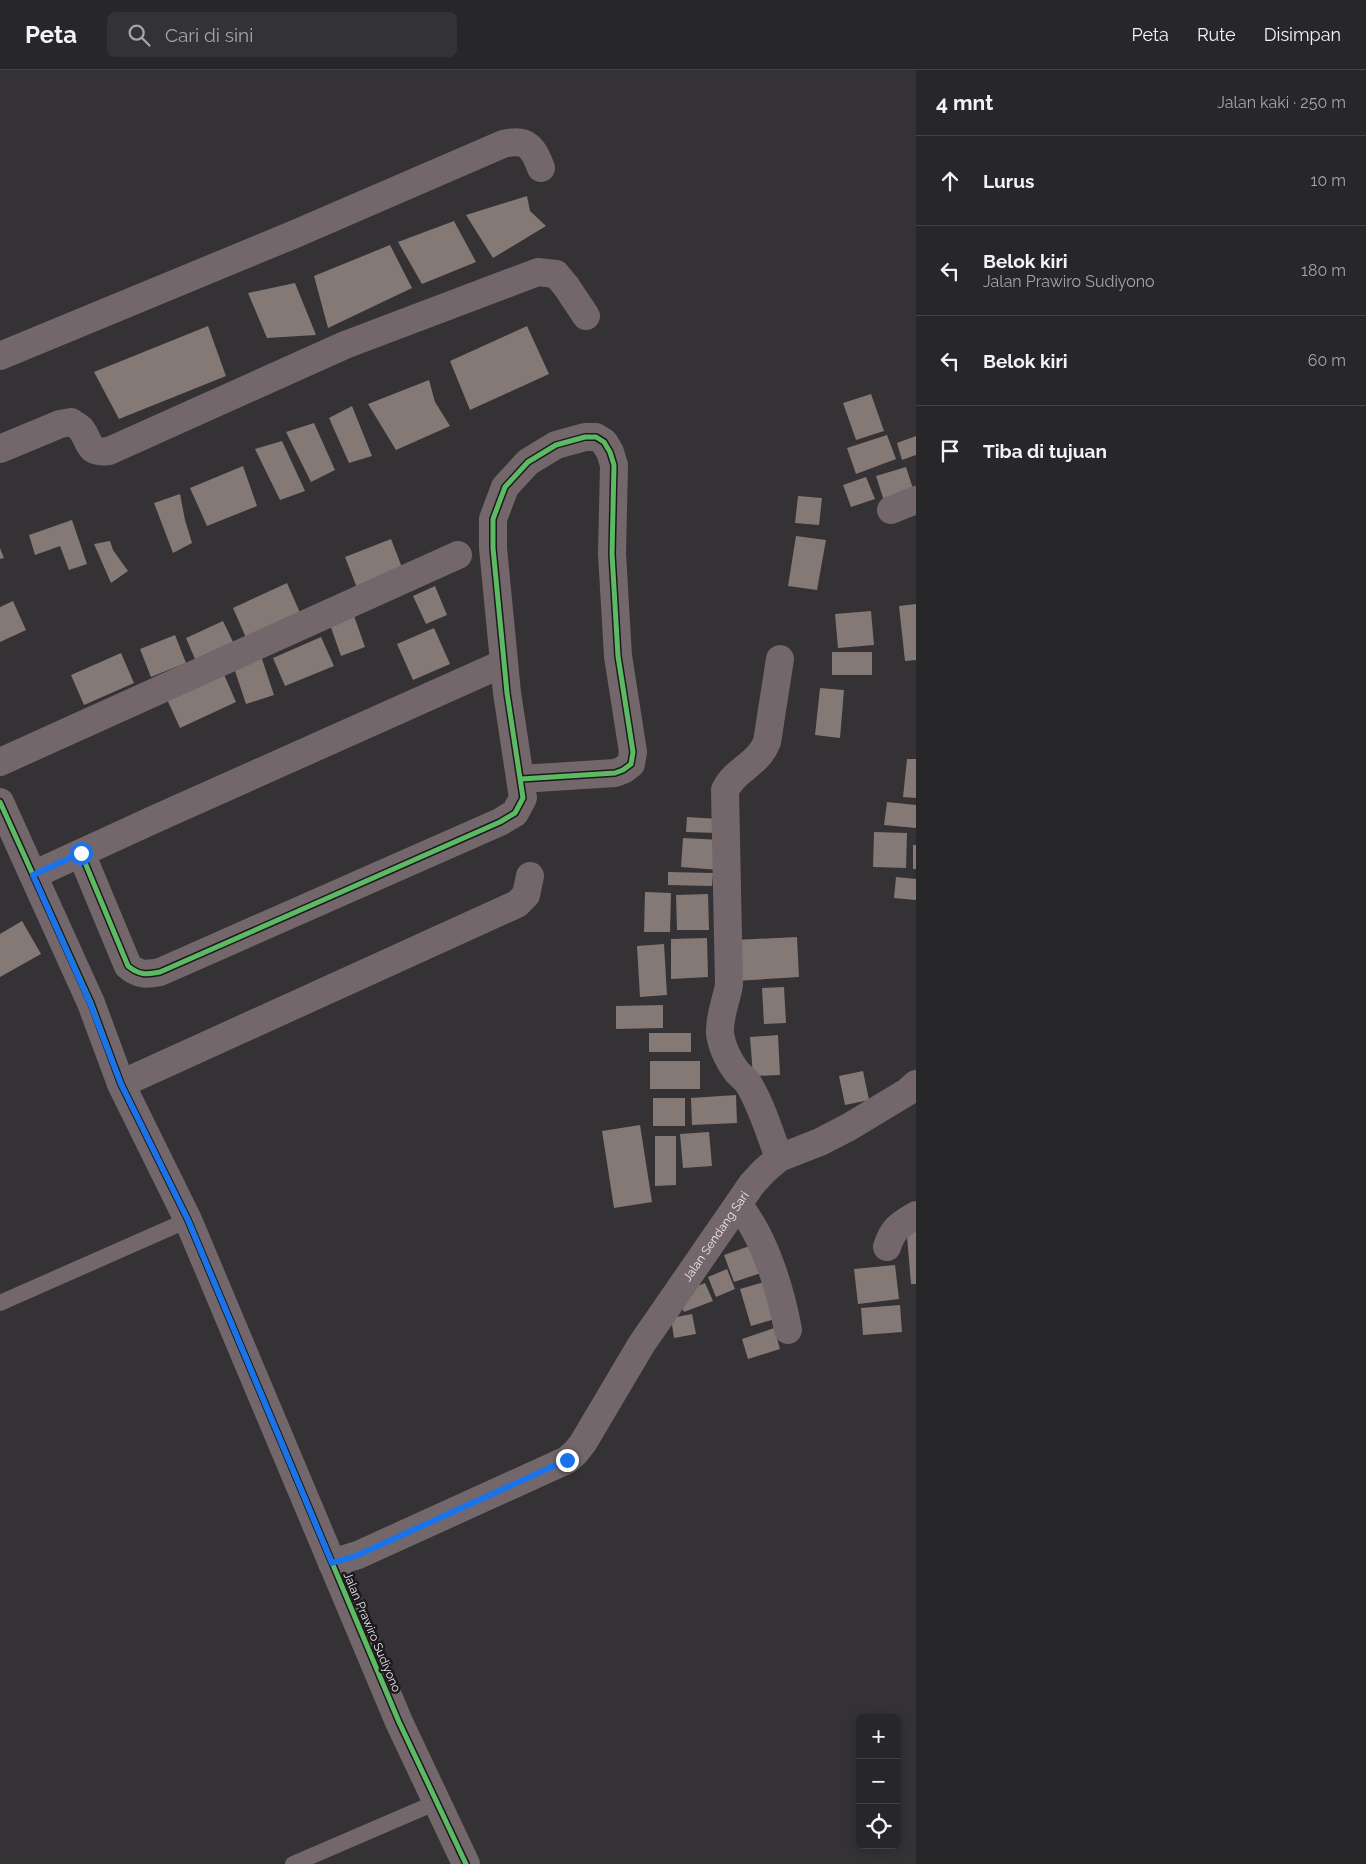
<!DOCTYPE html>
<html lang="id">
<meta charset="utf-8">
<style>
:root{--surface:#272628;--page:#333234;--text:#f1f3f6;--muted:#a4a5a8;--line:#434345}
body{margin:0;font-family:Raleway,sans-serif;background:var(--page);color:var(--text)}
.controls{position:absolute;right:15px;bottom:15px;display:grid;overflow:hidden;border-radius:8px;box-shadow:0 2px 12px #0003}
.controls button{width:45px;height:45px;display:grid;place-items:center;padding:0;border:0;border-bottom:1px solid var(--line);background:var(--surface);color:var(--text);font:25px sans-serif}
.stop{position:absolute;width:15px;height:15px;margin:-11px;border:4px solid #1a73e8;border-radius:50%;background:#fff}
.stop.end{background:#1a73e8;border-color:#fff;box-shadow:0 1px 5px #0008}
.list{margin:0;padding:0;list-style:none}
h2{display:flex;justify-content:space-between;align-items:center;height:65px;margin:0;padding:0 20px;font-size:21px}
h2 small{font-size:16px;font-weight:400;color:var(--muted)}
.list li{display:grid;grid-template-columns:32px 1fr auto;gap:15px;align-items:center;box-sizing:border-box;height:90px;padding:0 20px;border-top:1px solid var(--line)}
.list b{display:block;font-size:19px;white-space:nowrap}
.list p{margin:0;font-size:16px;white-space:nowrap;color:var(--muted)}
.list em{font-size:16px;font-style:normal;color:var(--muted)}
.icon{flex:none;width:28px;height:28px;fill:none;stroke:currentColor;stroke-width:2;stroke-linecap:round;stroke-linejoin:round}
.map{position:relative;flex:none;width:916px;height:1794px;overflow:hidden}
header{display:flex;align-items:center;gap:30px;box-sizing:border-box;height:70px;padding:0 25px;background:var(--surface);border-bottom:1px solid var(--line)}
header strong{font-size:24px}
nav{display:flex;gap:28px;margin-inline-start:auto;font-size:18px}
.search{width:350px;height:45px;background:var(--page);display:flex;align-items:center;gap:12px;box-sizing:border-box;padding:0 18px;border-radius:8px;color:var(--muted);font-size:19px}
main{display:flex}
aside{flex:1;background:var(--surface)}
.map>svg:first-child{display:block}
.building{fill:#847974}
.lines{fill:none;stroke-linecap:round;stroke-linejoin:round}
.lane{stroke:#73676b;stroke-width:16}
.street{stroke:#73676b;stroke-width:28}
.cycleway-casing{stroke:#1c1a1c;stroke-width:8}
.cycleway{stroke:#5cba63;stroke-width:5}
.route{stroke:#1a73e8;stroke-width:6}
.labels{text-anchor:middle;stroke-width:5;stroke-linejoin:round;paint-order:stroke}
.street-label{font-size:12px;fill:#ece9ec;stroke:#1c1a1c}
</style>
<header>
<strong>Peta</strong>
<div class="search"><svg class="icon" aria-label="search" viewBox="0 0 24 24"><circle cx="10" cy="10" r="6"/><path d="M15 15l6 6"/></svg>Cari di sini</div>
<nav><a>Peta</a><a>Rute</a><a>Disimpan</a></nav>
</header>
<main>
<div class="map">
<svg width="916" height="1794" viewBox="0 0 916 1794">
<rect width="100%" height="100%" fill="#343235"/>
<path class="building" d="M527 126 530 141 546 156 493 188 466 145Z
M454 151 476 192 422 214 398 172Z
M390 175 412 218 328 258 314 206Z
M295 213 316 265 267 268 248 223Z
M208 256 226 306 119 349 94 302Z
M527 256 549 304 470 340 450 291Z
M429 310 435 332 450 356 396 380 368 334Z
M871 324 884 361 856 370 843 333Z
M352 336 372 386 349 393 329 348Z
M314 353 335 400 311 412 286 362Z
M887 365 896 389 856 404 847 378Z
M916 366V385L902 390 897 373Z
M282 371 305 421 280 430 255 379Z
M243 396 257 436 207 456 190 418Z
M906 397 916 428 886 437 876 406Z
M866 407 875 429 851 437 843 415Z
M180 424 185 450 192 473 173 483 154 433Z
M798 426 822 428 819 455 795 453Z
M72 450 87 494 69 500 60 476 35 485 29 465Z
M796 466 826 470 817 520 788 516Z
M391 469 403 500 357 518 345 487Z
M110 471 113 480 128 501 111 513 94 474Z
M0 478 4 488 0 489Z
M287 513 301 545 247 570 233 538Z
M435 516 447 545 426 554 413 526Z
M13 531 26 560 0 572V537Z
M916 534V590L905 591 899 536Z
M352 540 365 577 341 586 328 549Z
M871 541 874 575 838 578 835 544Z
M223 551 233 572 195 589 186 568Z
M434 558 450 594 413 610 397 574Z
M175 565 186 593 151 607 140 579Z
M321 567 334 596 285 616 273 588Z
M832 582H872V605H832Z
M121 583 134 613 84 635 71 605Z
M261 586 274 625 246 634 233 595Z
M222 600 236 632 180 658 165 625Z
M820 618 844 620 840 668 815 665Z
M907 689H916V728L903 727Z
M887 732 916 735V758L884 755Z
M687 747 719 749 718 763 686 762Z
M874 762 907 763 906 798 873 797Z
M683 768 721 770 719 800 681 797Z
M913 775H916V799H913Z
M668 802 713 803 712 816 668 815Z
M896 807 916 809V830L894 828Z
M645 822 671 823 670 862H644Z
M708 824 709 860H677L676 825Z
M22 851 41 884 0 907V864Z
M797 867 799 907 736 911 734 870Z
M707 868 708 907 671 909V869Z
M664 874 667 925 640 927 637 876Z
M784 917 786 953 764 954 762 918Z
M663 935V958L616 959V936Z
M649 963H691V982H649Z
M778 965 780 1005 753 1006 750 967Z
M650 991H700V1019H650Z
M863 1001 869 1030 845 1035 839 1006Z
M736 1025 737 1053 692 1055 691 1028Z
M653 1028H685V1056H653Z
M640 1055 652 1132 614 1138 602 1061Z
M709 1062 712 1096 683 1098 680 1064Z
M655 1066H676V1115L655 1116Z
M916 1153V1214H911L906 1154Z
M758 1173 767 1201 734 1212 724 1185Z
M895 1195 899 1229 858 1234 854 1199Z
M727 1199 735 1219 716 1227 708 1207Z
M764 1212 775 1249 751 1256 740 1219Z
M705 1213 713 1231 684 1242 677 1225Z
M900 1235 902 1262 863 1265 861 1238Z
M692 1244 696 1264 674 1268 671 1248Z
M774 1258 780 1279 748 1289 742 1269Z"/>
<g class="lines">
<path class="lane" d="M0 1233 188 1150
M293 1794 437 1732"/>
<g class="street">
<path d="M0 286 295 164 503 74C527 68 533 77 541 98"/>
<path d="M0 379 60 354 71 352C74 354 78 356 81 359 92 373 86 384 109 381L345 275 538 202 556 204 566 216 586 246"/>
<path d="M891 440 916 430"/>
<path d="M0 692 458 485"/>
<path d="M0 732 91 933 121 1014 188 1150 399 1652 466 1794"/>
<path d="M81 783 128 896C139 905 146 905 160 902L500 752 515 743 523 728 507 623 493 478V449L505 417 528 392 556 375 585 367H596L604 372 610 382 614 395 612 484 618 586 633 682 631 694 623 700 615 703 521 709"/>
<path d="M33 805 155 749 504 593"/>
<path d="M121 1014 517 834 526 825 530 806"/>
<path d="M779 1088C770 1064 762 1036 748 1013 745 1009 741 1006 737 1002 729 992 722 977 720 964 719 946 726 932 729 915L725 720C735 699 758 695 767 672L780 589"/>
<path d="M738 1135C764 1165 781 1221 788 1260"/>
<path d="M887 1177C893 1158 900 1155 916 1145"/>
<path id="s1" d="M332 1493 358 1485 567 1390 576 1382 583 1373 641 1275 752 1114 764 1101 779 1088 820 1072 849 1057 907 1022 916 1014"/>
</g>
<defs>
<path id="cycleway" d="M0 732 91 933 121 1014 188 1150 399 1652 466 1794
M81 783 128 896C139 905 146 905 160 902L500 752 515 743 523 728 507 623 493 478V449L505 417 528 392 556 375 585 367H596L604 372 610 382 614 395 612 484 618 586 633 682 631 694 623 700 615 703 521 709"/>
</defs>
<use href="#cycleway" class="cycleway-casing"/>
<use href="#cycleway" class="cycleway"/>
</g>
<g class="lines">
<path class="route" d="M81 783 33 805 90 933 121 1014 188 1150 332 1493 358 1485 567 1390"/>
</g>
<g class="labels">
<g class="street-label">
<text dy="4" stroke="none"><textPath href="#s1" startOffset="526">Jalan Sendang Sari</textPath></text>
<text transform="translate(372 1562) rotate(67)" y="4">Jalan Prawiro Sudiyono</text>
</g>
</g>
</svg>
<div class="controls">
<button>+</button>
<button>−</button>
<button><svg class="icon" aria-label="locate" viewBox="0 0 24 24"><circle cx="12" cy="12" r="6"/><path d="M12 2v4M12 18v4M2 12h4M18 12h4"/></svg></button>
</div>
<div class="stop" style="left:81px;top:783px"></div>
<div class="stop end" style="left:567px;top:1390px"></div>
</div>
<aside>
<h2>4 mnt<small>Jalan kaki · 250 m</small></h2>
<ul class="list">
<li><svg class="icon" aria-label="ahead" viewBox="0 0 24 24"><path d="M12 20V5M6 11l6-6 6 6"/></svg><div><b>Lurus</b></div><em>10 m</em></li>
<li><svg class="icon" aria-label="left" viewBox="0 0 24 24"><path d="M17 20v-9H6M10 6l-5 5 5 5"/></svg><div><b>Belok kiri</b><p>Jalan Prawiro Sudiyono</p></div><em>180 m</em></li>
<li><svg class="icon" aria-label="left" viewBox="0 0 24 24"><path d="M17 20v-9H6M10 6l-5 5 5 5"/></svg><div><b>Belok kiri</b></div><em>60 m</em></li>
<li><svg class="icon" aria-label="arrive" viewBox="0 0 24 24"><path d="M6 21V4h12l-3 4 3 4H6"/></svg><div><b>Tiba di tujuan</b></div></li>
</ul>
</aside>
</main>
